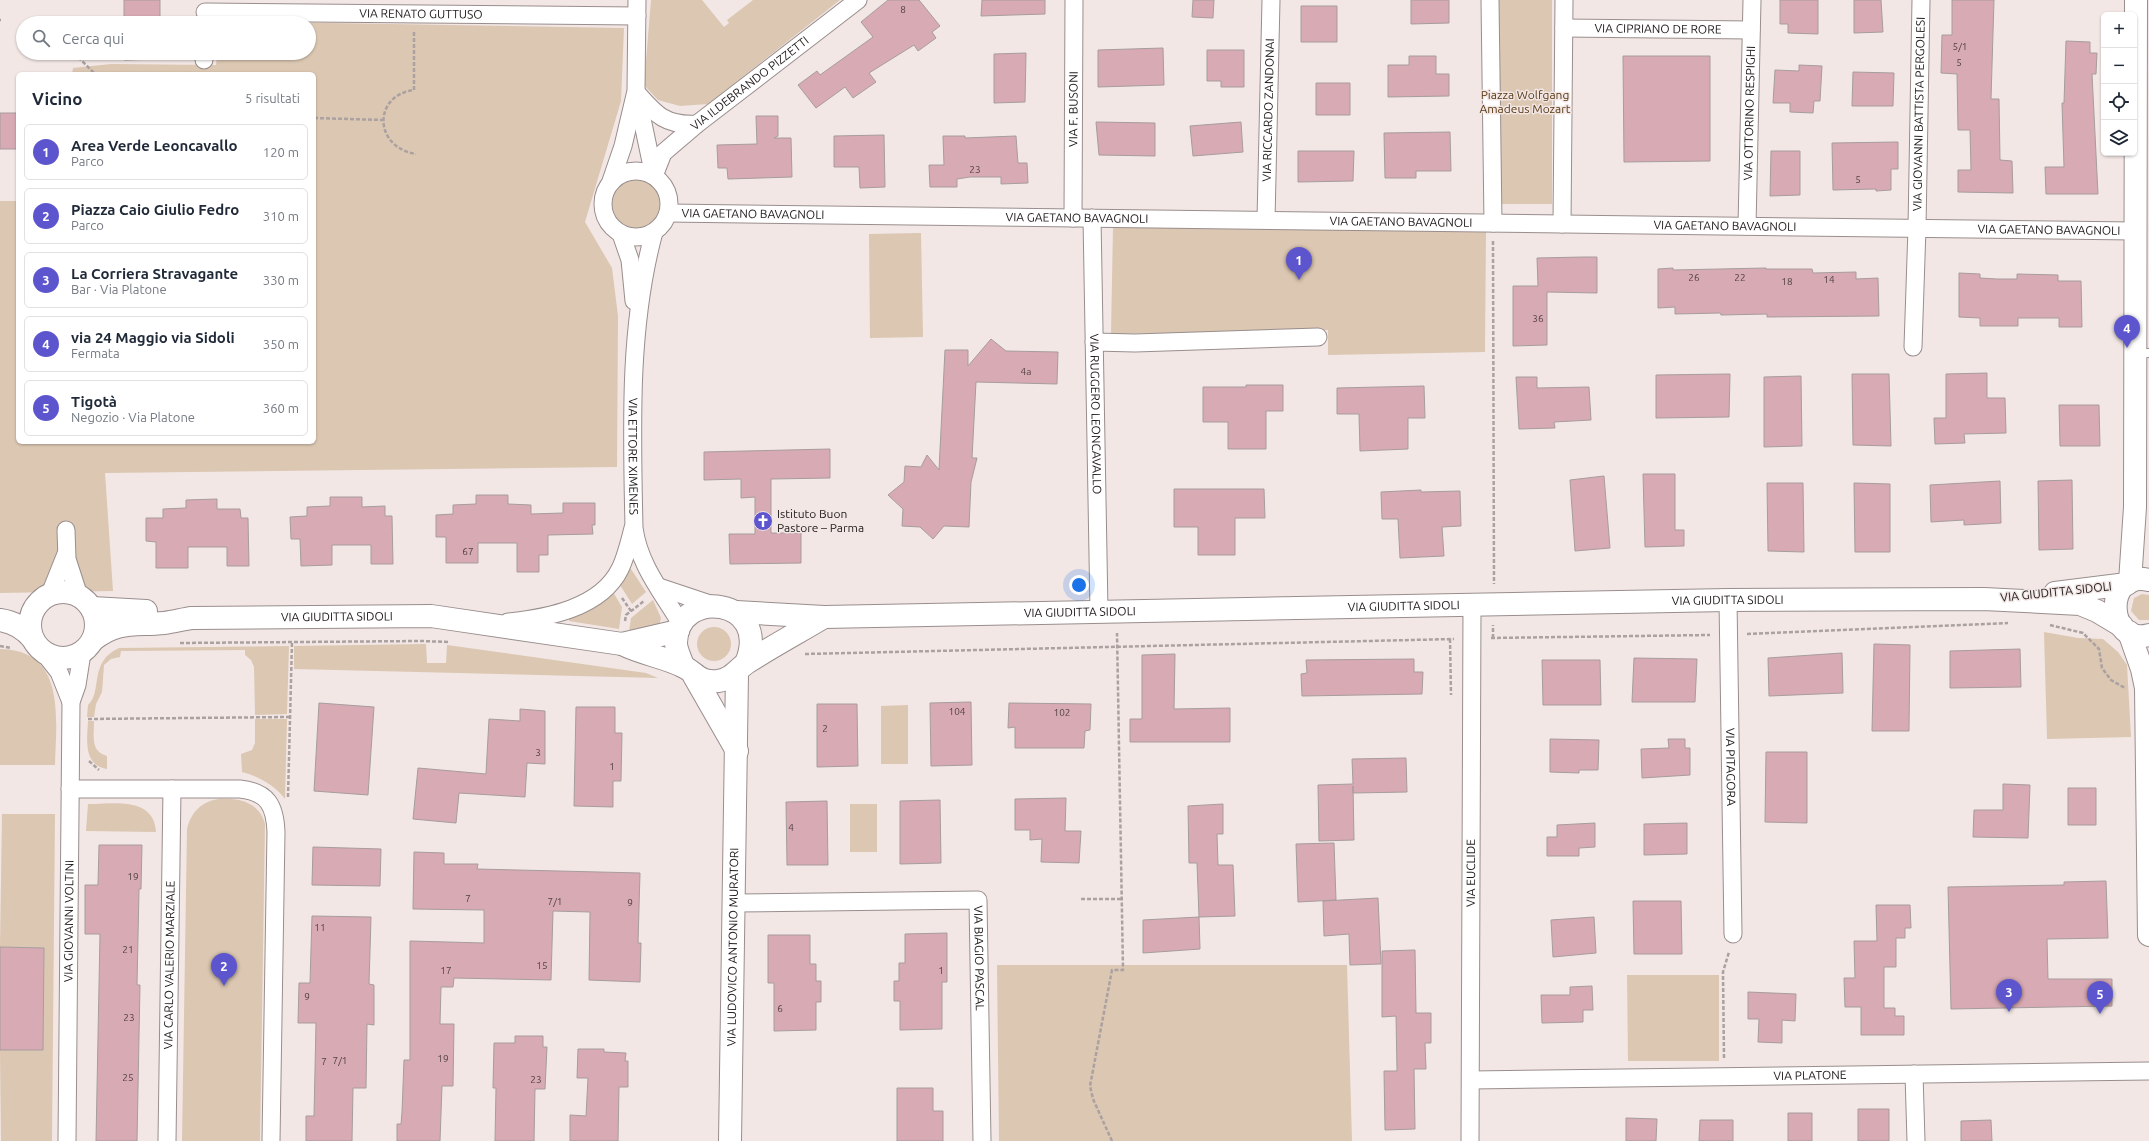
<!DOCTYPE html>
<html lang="it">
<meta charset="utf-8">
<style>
:root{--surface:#fff;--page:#f6f6f7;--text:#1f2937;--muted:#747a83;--line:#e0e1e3;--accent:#5d55ce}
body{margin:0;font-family:Ubuntu,sans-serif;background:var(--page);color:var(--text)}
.controls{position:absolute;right:12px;top:12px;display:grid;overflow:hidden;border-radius:6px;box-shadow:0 1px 3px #0004}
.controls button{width:36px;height:36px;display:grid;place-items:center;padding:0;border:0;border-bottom:1px solid var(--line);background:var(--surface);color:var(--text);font:20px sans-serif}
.you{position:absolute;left:1079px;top:585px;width:14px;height:14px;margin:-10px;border:3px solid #fff;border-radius:50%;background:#1a73e8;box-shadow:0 0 0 6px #1a73e833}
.badge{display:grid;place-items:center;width:26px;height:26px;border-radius:50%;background:var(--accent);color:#fff;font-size:13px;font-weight:700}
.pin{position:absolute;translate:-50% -33px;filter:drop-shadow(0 1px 2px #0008)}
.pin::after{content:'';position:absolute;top:21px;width:14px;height:12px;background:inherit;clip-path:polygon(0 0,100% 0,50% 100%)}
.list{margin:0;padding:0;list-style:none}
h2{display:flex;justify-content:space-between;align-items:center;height:52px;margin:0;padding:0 16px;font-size:17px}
h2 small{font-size:13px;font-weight:400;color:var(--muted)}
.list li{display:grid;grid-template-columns:26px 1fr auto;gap:12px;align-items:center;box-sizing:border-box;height:56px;margin:0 8px 8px;padding:0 8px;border:1px solid var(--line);border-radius:6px}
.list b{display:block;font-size:15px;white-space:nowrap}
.list p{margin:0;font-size:13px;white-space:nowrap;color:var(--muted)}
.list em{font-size:13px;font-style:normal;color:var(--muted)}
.icon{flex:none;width:22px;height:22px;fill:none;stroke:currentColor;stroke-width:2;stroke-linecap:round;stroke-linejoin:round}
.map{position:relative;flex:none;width:2149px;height:1141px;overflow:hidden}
.search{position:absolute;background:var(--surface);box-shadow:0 1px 3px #0004;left:16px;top:16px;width:300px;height:44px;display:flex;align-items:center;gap:10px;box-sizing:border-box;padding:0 14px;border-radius:22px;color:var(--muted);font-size:15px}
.panel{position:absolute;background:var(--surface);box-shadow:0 1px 3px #0004;left:16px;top:72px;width:300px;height:372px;border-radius:6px}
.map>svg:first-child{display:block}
.green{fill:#dbc7b2}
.building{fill:#d8aab3;stroke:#a79c9e}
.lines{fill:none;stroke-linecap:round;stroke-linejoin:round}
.lane-casing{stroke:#998e8d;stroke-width:10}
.street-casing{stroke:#998e8d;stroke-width:19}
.secondary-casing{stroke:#998e8d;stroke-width:24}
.path{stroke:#aaa1a0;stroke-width:2.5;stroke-dasharray:4 2;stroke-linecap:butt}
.lane{stroke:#fff;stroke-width:8}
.street{stroke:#fff;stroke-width:17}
.secondary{stroke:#fff;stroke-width:22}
.labels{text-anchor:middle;stroke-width:3;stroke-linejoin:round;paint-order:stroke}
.number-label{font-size:10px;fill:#524245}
.street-label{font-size:12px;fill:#252020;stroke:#f2e7e5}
.park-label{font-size:12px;fill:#583913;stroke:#f2e7e5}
.poi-label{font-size:12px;fill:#252020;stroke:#f2e7e5;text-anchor:start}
</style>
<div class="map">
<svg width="2149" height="1141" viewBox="0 0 2149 1141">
<rect width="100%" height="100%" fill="#f2e7e5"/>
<path class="green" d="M651 0H702L724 27 729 23 727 20 753 0H840L708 104 680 106 658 100 644 85Z
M1498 0H1552V204H1500Z
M216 21 624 28 621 101 585 222 612 268 618 316 617 467 105 473 113 591 0 593V201H18V442H314V74H72L73 68 111 64 216 65 217 53H309V23H216Z
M612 204a24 24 0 1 1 48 0a24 24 0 1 1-48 0Z
M1113 227 1486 230 1485 352 1328 355V330L1111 334Z
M921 233 923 337 870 338 869 234Z
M629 566 646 592 632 604 620 585Z
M613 592 622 607 619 629 569 621V618Z
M2142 594 2149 595V620H2139L2131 611 2134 598Z
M653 600 661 618 659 626 644 632 629 631 631 618Z
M697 644a17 17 0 1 1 34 0a17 17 0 1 1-34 0Z
M2044 632 2078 638 2103 639 2118 652 2127 665 2131 737 2047 739Z
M426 644 427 663H446L447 645 646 673 658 678 294 669V646Z
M289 646 287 714 255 715 254 667 251 660 245 655V650L121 651 120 657 111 659 104 665 102 692 96 704 94 717H87L88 705C103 692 88 662 119 648Z
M0 649C67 650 56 719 55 765H0Z
M908 705V764H881V706Z
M255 719H287L285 799C275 785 258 776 242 772L241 754 252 750 255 743Z
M88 721H94C94 735 90 752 107 756V769C83 765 87 740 88 721Z
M219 799C239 798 259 802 265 824L260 1141H182L187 829C191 812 202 801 219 799Z
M88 804C113 804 154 796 156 832L86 831Z
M850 804H877V852H850Z
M2 814H55L52 1141H1L0 1050H43L44 948 0 947Z
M997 965H1347L1352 1141H999Z
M1627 975H1719V1061H1628Z"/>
<path class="building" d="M124 0H160V23H124Z
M888 0H919L940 26 932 32 936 38 918 51 914 45 869 73 876 82 853 98 845 87 816 108 798 85 817 71 820 75 873 37 861 22Z
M982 0H1045V14L981 16Z
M1193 0H1214L1213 18 1192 17Z
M1411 0H1449V23L1411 24Z
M1780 0H1818V34L1788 33V24H1780Z
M1854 0H1881L1883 32 1854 33Z
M1952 0H1994L1991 99H1999L2000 160 2012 161 2013 193 1958 192V170H1971L1970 130H1958L1957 74 1941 73 1942 35H1952Z
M1301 6H1337V42H1301Z
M2066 41 2090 42V53H2097L2096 74H2092L2098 194H2046L2045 167H2064L2062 103H2064Z
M1163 48 1164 85 1098 87V50Z
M1207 50H1244V87H1221V81H1207Z
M124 53H159V59L124 60Z
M1026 53 1025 102 994 103V54Z
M1409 56H1436V74H1449V96L1388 97V65H1409Z
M1623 56H1710V161L1624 162Z
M1799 65 1822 66 1820 101H1814L1813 113 1790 112V103H1773L1775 70 1799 71Z
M1853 72 1894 73 1893 106H1852Z
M1316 83H1350V115H1316Z
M0 113H18V149H0Z
M756 116H778V136L774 138H791L792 177 728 179 727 168H718L717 145 757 144Z
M1096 122 1155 123V156L1099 155Z
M1241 122 1243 152 1193 156 1190 126Z
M1450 132 1451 171H1416V178H1385L1384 133Z
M884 135 885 187 860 188 859 167H834V136Z
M943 136H965V138L1016 136 1018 163H1027L1028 183 1001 184V177H970L957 179V187H930L929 165H944Z
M1898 142V169H1891V190L1876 191V189L1833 190 1832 143Z
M1298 151H1354L1353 181 1298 182Z
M1771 151H1800V195L1770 196Z
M1583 257H1597V293L1547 292V345L1513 346V286H1538L1537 258Z
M1673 268V270L1766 268V269H1812L1813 273 1856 272V279L1878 278 1879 316 1767 317V314L1721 315 1720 313 1675 314V307L1658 308V269Z
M1959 273 1980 274V278L1997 279H2017V274L2058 275V281H2081L2082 327H2059V318H2018V326H1980V318L1959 317Z
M991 339 1006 351 1058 352 1057 384 976 382 972 458H977L971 482 969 527 944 526 933 539 920 527 902 526 903 509 888 495 904 482 905 466 921 467 927 455 939 470 945 350H968V366Z
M1987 373V398H2005L2006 433 1964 434 1965 443 1935 444 1934 418H1946V374Z
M1730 374 1729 417 1656 418V375Z
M1852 374H1889L1891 446 1853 445Z
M1801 376 1802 446 1764 447V377Z
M1516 377H1537V388L1589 387 1591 420 1554 422 1555 428 1519 429Z
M1246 385H1283V411H1266V449H1228V422H1203V387H1246Z
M1424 386 1425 418H1408V449L1360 451 1359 414H1337V388Z
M2059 405H2099L2100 446H2060Z
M830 449V478L771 479V533H801V563L730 564 729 534H755V497L741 498V479L704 480V452Z
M1643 474H1675V530H1684V546L1645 547Z
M1604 476 1610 548 1575 551 1570 480Z
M2072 480 2073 549 2039 550 2038 481Z
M2000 481 2001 523 1964 525V520L1931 522 1930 485Z
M1767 483H1803L1804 552 1768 551Z
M1854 483 1890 484V552H1855Z
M1174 489H1264L1265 518H1235V555H1198V527H1174Z
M1421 490V492L1460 491 1461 526 1442 527 1444 556 1400 558 1398 519H1382L1381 492Z
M476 495H508V504L531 505V514L563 513V503H595V525H592L593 534 548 535V555H539V572H517V543H478V563H446V537H436V515L453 514V505L476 504Z
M330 497H362V507L385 506V516H392L393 564H371V545H332V565L301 566 300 539H291L290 517 307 516V507L330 506Z
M217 499V509H240L241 518H248L249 566H227V547H188V568H156V542L146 541V518H163V509L186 508V500Z
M1874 644 1910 645 1909 731H1872Z
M2020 649 2021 687 1950 688V651Z
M1842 653 1843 693 1769 696 1768 658Z
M1175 654 1174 709 1230 708V742H1130V719H1142V655Z
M1634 658 1697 659 1695 702H1632Z
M1414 659V672H1423L1422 694 1302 696 1301 674 1307 673 1306 660Z
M1542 660H1600L1601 705H1543Z
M971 702 972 765 931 766 930 703Z
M319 703 374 707 368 795 314 791Z
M1009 703 1091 704 1090 730 1085 731 1084 748H1015V727L1008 728Z
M817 704H857L858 766 817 767Z
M576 707H615V733H622L621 781H613V807L574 806Z
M520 709 545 711V764L527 763 525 797 459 793 456 823 413 819 418 768 486 774 489 719 520 721Z
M1550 739 1599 740 1598 770H1579V773L1550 772Z
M1668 739H1685V748H1690V775L1642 778 1641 749 1669 748Z
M1766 752H1807V823L1765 822Z
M1406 758 1407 792 1353 793V786L1354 840 1319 841 1318 785 1353 784 1352 759Z
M2003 784 2030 785 2028 838 1973 837 1974 810H2003Z
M2068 788H2096V825H2068Z
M1066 798 1065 831H1081L1079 863 1041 862 1042 839 1030 840V830H1015V799Z
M940 800 941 863 900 864V801Z
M827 801 828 865H787L786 802Z
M1223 804V834H1217L1218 865H1233L1235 916 1199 917 1197 863H1189L1188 806Z
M1595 823V847L1579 848V856H1547V837H1557V825Z
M1687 823V854L1644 855V824Z
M1334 843 1336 900 1298 902 1296 844Z
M99 845H142L141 889H139L137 985H140L137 1141H96L100 934H85V885H98Z
M313 847 381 849 380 886 312 885Z
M414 852 444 853V864H478L477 869 640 873 638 943H641L640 982 589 980 590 912 553 911 551 980 454 978 453 987H441L440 1024H454L453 1086H442L440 1141H397V1124H401L402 1112 404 1060H410V941L484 943V910L413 909Z
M2106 881 2108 938 2047 939 2048 979H2112V1006L1951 1009 1948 887 2064 885V882Z
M1378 898 1381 964 1350 965 1349 934 1324 936 1323 901Z
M1633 901H1681L1682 954H1634Z
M1876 905H1910L1911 928H1905V938H1896V967H1884V1008H1895V1016H1904V1035H1861V1007H1845L1844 978H1855L1854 941H1877Z
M312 916 371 917 369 984 374 985V1025L367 1024 366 1088H353L352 1141H306V1116H314L316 1023H298L299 983H310Z
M1199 917 1200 949 1143 953V920Z
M1594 917 1596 953 1553 957 1551 920Z
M947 933V982H942V1029L900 1030V1001H894V981H899V963H905V934Z
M768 935H810V964H816V981H821V1002H816V1030L774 1031V983H768Z
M0 947 44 948 43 1050H0Z
M1415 950 1416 1013H1431V1043H1425L1426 1069H1414L1415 1129 1385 1130 1384 1071H1397L1396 1016 1382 1017V951Z
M1592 986 1593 1010H1583V1022L1542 1023 1541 995H1570V987Z
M1748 992 1796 994 1795 1021 1782 1020V1043L1758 1042 1759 1019H1748Z
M515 1036H543V1047H547L545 1089H535L534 1141H495L496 1088H493L494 1043H515Z
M578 1049H604V1052L626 1053 625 1061H628V1087H619L618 1141H570V1115L586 1116 588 1078H577Z
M897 1088H933V1111H943V1141H897Z
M1858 1109H1889V1141H1858Z
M1788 1113H1812V1141H1788Z
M1626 1118 1657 1119 1656 1141H1626Z
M1700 1120H1733V1141H1699Z
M1991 1120 1992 1141H1961V1121Z"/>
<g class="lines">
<defs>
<path id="lane" d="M2135 354 2149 353"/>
<g id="street">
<path d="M1490 0 1493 223"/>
<path id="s1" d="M205 12 637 16"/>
<path id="s2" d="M1564 28 1751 30"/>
<path d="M204 60V53"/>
<path d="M637 93C656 115 666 126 697 124"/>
<path d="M637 95 654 176"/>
<circle cx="636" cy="204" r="33"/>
<path id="s3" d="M654 176 663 153 697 124 858 0"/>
<path d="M611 181 623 146 636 91 637 0"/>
<path id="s4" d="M668 213 2134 231"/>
<path id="s5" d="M1073 218 1074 0"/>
<path id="s6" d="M1092 218 1099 611"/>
<path id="s7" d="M1266 220 1271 0"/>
<path d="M1562 224 1564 0"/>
<path id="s8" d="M1747 226 1752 0"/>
<path id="s9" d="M654 232C628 328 632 430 634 528 639 565 662 592 681 624"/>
<path d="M621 234 630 260 634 301"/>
<path d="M1094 342 1135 343 1318 337"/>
<path id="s10" d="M1913 347 1917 228 1921 0"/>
<path d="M66 530 67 559 79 596"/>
<path d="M659 587 713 605"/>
<path d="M50 594 66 554"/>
<path id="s11" d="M1728 600 1733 934"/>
<path d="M508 622C547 618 601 608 620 569 625 559 630 540 633 528"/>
<path d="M44 653 59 672 71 702"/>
<path d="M70 789H240C268 792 275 806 276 832L271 1141"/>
<path id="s12" d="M734 903 978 900 982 1141"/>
<path d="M1914 1074 1916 1141"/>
<path id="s13" d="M1471 1080 2149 1071"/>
<path id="s14" d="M67 1141 71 702 77 685 82 653"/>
<path id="s15" d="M167 1141 172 789"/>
<path id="s16" d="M1470 1141 1472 605"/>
</g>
<g id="secondary">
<path d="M2149 580C2103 569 2106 647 2149 635"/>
<path d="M2130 582 2135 507 2136 0"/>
<circle cx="63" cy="625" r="33"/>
<path d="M2055 593 2127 584"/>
<path d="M92 608 146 611"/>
<path id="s17" d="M736 612 824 617 1728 600 1984 599 2080 604 2097 611 2122 626"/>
<path d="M0 620C14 622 24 628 33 639"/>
<path d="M2129 632 2142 669 2146 688 2149 935"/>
<path id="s18" d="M93 640C118 620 135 626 164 623 174 622 183 619 192 618L431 616 622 644C642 654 664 657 682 666 696 672 698 683 718 681 732 679 737 669 748 662 773 646 799 632 824 617"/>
<path d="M622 644 678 631"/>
<path d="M683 666C681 659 676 650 676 643 677 586 773 598 746 663"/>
<path d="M694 676 737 751"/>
<path id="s19" d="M730 1141 737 673"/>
</g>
</defs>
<use href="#lane" class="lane-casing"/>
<use href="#street" class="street-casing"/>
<use href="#secondary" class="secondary-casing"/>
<path class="path" d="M0 20H1
M414 32V90C373 95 373 147 416 154
M74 53 95 74
M314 118 383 120
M1493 241 1494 584
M622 598 631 611
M625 621 626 615 644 601
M2050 625 2083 633 2099 649 2102 668 2111 680 2125 688
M1747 634 2008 623
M1491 638 1710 635
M1493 638V625
M1450 639 1451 695
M180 643 421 641 449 642
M0 646 11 648
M805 654 1454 639
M88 719 290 717
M89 761 99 770
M288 797 292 642
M1081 899H1121
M1724 1058 1723 972 1729 952
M1112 1141 1093 1099 1090 1086 1112 970H1123L1117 633"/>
<use href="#lane" class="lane"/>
<use href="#street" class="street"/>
<use href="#secondary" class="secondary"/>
</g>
<defs>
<symbol id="church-disc" viewBox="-11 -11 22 22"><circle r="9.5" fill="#5d55ce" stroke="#f2e7e5"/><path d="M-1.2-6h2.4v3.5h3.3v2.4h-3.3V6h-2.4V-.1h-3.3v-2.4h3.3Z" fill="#fff"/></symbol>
</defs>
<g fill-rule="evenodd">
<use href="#church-disc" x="752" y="510" width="22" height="22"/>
</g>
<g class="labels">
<g class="number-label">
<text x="903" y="13">8</text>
<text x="1960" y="50">5/1</text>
<text x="1959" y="66">5</text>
<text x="975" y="173">23</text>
<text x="1858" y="183">5</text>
<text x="1694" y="281">26</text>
<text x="1740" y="281">22</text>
<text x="1829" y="283">14</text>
<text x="1787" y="285">18</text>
<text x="1538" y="322">36</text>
<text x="1026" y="375">4a</text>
<text x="468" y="555">67</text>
<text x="957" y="715">104</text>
<text x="1062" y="716">102</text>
<text x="825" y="732">2</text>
<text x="538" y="756">3</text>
<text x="612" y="770">1</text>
<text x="791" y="831">4</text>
<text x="133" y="880">19</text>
<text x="468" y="902">7</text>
<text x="555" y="905">7/1</text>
<text x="630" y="906">9</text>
<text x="320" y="931">11</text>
<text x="128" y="953">21</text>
<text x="542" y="969">15</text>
<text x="446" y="974">17</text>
<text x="941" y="974">1</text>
<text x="307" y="1000">9</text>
<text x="780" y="1012">6</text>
<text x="129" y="1021">23</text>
<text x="443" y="1062">19</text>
<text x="340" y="1064">7/1</text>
<text x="324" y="1065">7</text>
<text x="128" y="1081">25</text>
<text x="536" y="1083">23</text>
</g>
<g class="street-label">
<text dy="4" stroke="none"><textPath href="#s1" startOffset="216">VIA RENATO GUTTUSO</textPath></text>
<text dy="4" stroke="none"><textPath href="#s2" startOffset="94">VIA CIPRIANO DE RORE</textPath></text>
<text dy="4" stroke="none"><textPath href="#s3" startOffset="136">VIA ILDEBRANDO PIZZETTI</textPath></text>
<text dy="4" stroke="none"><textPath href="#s5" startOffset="109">VIA F. BUSONI</textPath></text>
<text dy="4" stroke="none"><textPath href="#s7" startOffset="110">VIA RICCARDO ZANDONAI</textPath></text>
<text dy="4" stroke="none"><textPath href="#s8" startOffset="113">VIA OTTORINO RESPIGHI</textPath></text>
<text dy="4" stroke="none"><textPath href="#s10" startOffset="233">VIA GIOVANNI BATTISTA PERGOLESI</textPath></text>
<text dy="4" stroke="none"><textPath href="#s4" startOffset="85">VIA GAETANO BAVAGNOLI</textPath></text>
<text dy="4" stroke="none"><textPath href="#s4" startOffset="409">VIA GAETANO BAVAGNOLI</textPath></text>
<text dy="4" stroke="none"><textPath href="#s4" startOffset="733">VIA GAETANO BAVAGNOLI</textPath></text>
<text dy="4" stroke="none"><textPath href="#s4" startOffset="1057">VIA GAETANO BAVAGNOLI</textPath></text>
<text dy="4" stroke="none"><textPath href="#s4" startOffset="1381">VIA GAETANO BAVAGNOLI</textPath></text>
<text dy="4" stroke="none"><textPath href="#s6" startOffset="196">VIA RUGGERO LEONCAVALLO</textPath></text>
<text dy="4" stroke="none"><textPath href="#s9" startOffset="226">VIA ETTORE XIMENES</textPath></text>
<text transform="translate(2056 592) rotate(-6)" y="4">VIA GIUDITTA SIDOLI</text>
<text dy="4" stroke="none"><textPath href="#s17" startOffset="992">VIA GIUDITTA SIDOLI</textPath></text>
<text dy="4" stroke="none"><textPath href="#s17" startOffset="668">VIA GIUDITTA SIDOLI</textPath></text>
<text dy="4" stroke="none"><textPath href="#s17" startOffset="344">VIA GIUDITTA SIDOLI</textPath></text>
<text dy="4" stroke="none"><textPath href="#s18" startOffset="248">VIA GIUDITTA SIDOLI</textPath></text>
<text dy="4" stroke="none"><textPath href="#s11" startOffset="167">VIA PITAGORA</textPath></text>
<text dy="4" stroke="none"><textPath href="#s16" startOffset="268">VIA EUCLIDE</textPath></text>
<text dy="4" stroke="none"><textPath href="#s14" startOffset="220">VIA GIOVANNI VOLTINI</textPath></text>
<text dy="4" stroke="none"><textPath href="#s19" startOffset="194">VIA LUDOVICO ANTONIO MURATORI</textPath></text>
<text dy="4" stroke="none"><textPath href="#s12" startOffset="302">VIA BIAGIO PASCAL</textPath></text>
<text dy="4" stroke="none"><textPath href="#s15" startOffset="176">VIA CARLO VALERIO MARZIALE</textPath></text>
<text dy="4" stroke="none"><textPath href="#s13" startOffset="339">VIA PLATONE</textPath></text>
</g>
<g class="park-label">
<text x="1525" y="99">Piazza Wolfgang<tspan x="1525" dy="14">Amadeus Mozart</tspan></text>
</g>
<g class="poi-label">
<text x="777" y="518">Istituto Buon<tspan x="777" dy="14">Pastore – Parma</tspan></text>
</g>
</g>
</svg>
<div class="controls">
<button>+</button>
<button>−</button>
<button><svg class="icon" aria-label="locate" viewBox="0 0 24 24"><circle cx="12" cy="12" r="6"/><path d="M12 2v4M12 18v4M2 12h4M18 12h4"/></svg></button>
<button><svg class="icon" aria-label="layers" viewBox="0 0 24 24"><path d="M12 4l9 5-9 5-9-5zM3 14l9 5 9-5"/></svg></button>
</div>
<div class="you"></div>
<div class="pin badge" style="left:1299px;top:280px">1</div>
<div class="pin badge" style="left:224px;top:986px">2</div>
<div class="pin badge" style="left:2009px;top:1012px">3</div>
<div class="pin badge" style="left:2127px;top:348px">4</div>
<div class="pin badge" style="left:2100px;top:1014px">5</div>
<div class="search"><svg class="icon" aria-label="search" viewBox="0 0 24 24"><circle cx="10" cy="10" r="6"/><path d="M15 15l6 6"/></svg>Cerca qui</div>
<section class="panel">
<h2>Vicino<small>5 risultati</small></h2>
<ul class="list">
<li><span class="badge">1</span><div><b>Area Verde Leoncavallo</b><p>Parco</p></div><em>120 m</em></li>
<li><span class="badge">2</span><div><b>Piazza Caio Giulio Fedro</b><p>Parco</p></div><em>310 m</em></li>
<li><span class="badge">3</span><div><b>La Corriera Stravagante</b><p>Bar · Via Platone</p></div><em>330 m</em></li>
<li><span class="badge">4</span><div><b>via 24 Maggio via Sidoli</b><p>Fermata</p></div><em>350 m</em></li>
<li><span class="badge">5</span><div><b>Tigotà</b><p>Negozio · Via Platone</p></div><em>360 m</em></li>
</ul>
</section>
</div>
